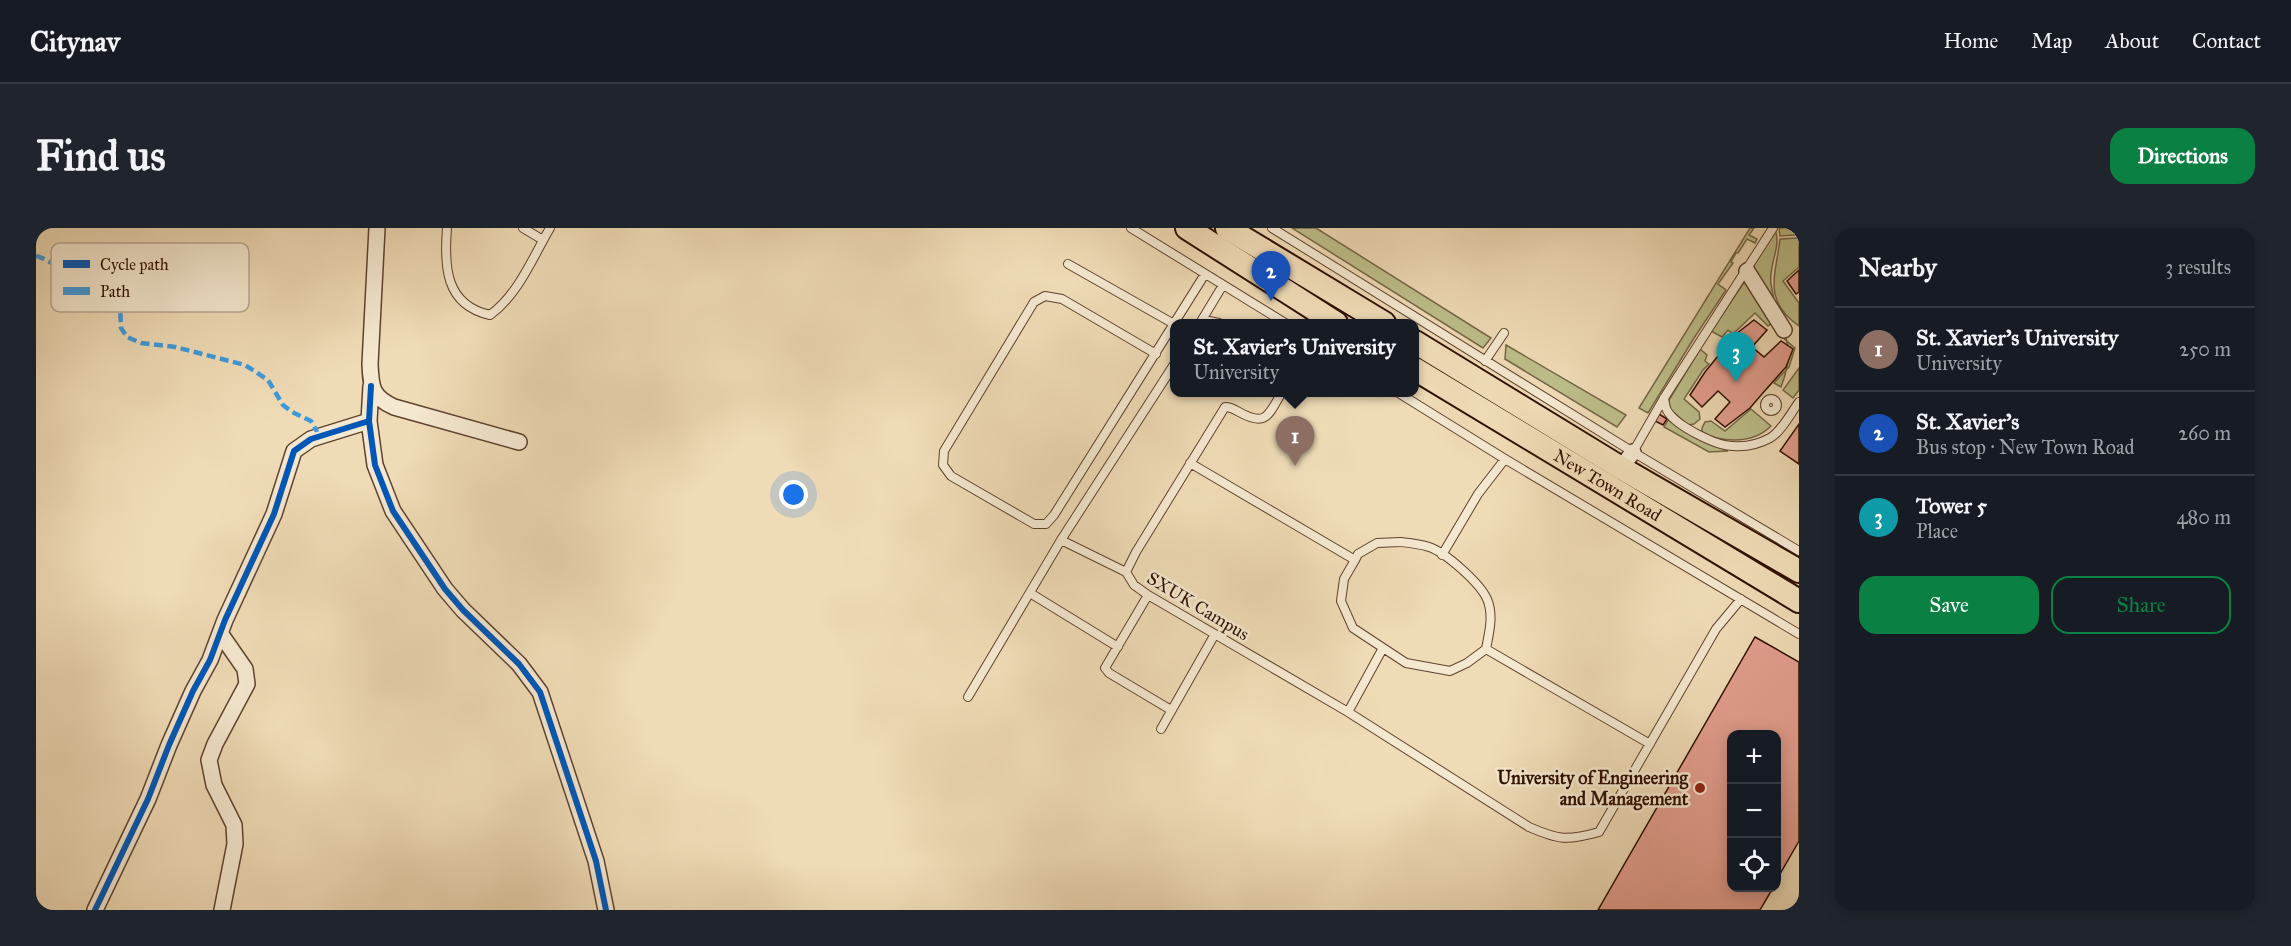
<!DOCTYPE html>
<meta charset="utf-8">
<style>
:root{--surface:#171b24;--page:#20242c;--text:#f1f3f6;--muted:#9ea1a6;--line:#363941;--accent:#0b8043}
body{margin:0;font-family:"IM FELL Great Primer",serif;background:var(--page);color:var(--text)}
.controls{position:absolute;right:18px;bottom:18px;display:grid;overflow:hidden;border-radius:12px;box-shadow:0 3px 15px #0003}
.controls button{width:54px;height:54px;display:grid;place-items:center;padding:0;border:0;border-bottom:2px solid var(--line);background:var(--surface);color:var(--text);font:30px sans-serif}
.you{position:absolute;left:758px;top:267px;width:21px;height:21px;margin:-15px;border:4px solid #fff;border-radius:50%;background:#1a73e8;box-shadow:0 0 0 9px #1a73e833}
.badge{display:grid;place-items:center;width:39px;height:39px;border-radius:50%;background:var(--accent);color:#fff;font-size:20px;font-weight:700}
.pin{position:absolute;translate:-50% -50px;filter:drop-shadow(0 2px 3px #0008)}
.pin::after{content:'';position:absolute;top:32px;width:21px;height:18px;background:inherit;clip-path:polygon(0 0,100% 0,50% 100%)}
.popup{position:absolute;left:1134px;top:91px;width:249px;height:78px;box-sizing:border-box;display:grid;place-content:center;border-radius:12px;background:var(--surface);filter:drop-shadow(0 2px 4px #0005);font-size:20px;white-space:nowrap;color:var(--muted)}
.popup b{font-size:22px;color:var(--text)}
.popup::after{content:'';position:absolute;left:50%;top:100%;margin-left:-12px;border:12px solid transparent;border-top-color:var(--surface)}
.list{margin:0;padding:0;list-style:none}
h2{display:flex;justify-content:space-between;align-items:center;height:78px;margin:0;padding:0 24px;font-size:26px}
h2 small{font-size:20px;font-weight:400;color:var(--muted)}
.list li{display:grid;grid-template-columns:39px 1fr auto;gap:18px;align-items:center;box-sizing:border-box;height:84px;padding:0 24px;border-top:2px solid var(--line)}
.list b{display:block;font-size:22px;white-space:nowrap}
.list p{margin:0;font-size:20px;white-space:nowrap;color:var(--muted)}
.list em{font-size:20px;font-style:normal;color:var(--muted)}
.actions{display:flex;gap:12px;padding:18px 24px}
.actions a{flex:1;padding:14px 0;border:2px solid var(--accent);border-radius:18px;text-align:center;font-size:21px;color:var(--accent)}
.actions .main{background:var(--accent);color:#fff}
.icon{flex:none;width:33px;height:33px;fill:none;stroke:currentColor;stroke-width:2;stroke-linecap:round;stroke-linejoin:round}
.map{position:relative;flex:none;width:1763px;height:682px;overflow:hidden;border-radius:18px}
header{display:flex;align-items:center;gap:36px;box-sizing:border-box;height:84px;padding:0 30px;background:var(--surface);border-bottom:2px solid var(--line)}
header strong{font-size:28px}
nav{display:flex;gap:33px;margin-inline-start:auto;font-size:21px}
.intro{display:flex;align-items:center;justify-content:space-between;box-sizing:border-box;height:144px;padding:0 36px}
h1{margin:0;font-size:42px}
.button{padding:15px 27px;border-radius:18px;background:var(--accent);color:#fff;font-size:21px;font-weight:700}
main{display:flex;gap:36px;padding:0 36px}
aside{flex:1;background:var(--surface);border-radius:18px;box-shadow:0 3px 15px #0003}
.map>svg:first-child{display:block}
.green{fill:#bdbf8b;stroke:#766746;stroke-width:1.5}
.building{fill:#e39e8f;stroke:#2f0f00;stroke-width:1.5}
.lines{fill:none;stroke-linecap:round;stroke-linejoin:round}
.lane-casing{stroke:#5f422e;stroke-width:10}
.street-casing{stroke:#5f422e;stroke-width:18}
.primary-casing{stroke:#2f0f00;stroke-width:26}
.lane{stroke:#f5e8d0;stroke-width:8}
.street{stroke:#f5e8d0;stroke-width:15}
.primary{stroke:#efdbb6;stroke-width:22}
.quiet{stroke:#3d9adc;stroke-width:4.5;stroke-dasharray:9 4.5;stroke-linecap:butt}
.cycleway-casing{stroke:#f5e8d0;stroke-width:10}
.cycleway{stroke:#0057b8;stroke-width:6}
.poi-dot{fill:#8f2418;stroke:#f5e8d0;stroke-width:2}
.labels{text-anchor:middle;stroke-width:5;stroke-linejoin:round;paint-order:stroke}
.street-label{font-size:18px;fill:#2f0f00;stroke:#f5e8d0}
.poi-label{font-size:18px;font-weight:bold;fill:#2f0f00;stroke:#f5e8d0;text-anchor:end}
.key{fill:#f5e8d0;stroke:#baa792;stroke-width:1.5}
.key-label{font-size:16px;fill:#2f0f00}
</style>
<header>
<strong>Citynav</strong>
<nav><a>Home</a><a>Map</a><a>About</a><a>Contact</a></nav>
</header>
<div class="intro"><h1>Find us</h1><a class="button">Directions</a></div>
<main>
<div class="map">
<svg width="1763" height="682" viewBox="0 0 1763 682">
<rect width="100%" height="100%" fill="#efdbb6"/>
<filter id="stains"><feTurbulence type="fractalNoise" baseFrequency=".00333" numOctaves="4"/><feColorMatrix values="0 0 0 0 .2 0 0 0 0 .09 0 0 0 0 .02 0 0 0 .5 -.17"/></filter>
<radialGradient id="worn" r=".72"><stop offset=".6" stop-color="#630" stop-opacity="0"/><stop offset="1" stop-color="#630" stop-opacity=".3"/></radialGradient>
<path class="green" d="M1256 0H1280L1455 110 1447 120Z
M1714 0H1718L1713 7 1721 11 1719 15 1711 11 1702 25H1700L1695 34 1697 35 1682 56 1690 62 1658 110 1612 185 1603 180Z
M1743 0H1763L1759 7 1744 8Z
M1739 1C1746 19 1732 37 1735 56 1742 102 1763 112 1745 159L1738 155 1753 139 1759 120 1746 109 1716 40Z
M1763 8V39L1747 53 1763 75V98C1726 72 1740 47 1744 11L1761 10Z
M1709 53 1736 95 1732 98 1719 85 1697 106 1692 102 1686 109 1675 103Z
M1470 117 1590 187 1581 199 1469 131Z
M1664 121 1671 127 1669 133 1673 136 1667 142 1648 171 1663 184 1664 191 1658 196 1652 197 1634 181 1633 172Z
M1763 140V162L1757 170 1747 162Z
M1715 181 1735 198C1716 217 1690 214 1666 206V200L1669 194 1675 193 1689 203Z
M1632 192 1668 213 1692 223 1673 224 1628 199Z"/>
<path class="building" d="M1763 42V64L1760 66 1751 53Z
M1718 92 1731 102 1716 119 1728 129 1745 113 1757 121 1750 139 1726 166 1714 180 1689 199 1679 191 1694 174 1682 163 1666 179 1654 167 1669 144 1700 106Z
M1623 186 1631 191 1627 197 1619 193Z
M1763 196V236L1744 223Z
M1719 409 1763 434V613L1740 653V506H1696V660H1737L1724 682H1562Z"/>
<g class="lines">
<defs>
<path id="lane" d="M411 0C408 38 409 77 454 87 482 67 497 29 514 0
M487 0 507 12
M1095 0 1249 95
M1236 0 1597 224 1763 323
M1032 36 1138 96
M1164 95 1187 57
M1165 95 1173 93 1183 95
M1120 126 1026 71 1009 68 998 74 908 223 907 237 915 248 998 296H1010L1018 287 1169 46
M1449 133 1468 105
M1246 164C1232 188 1230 199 1203 184 1198 181 1195 179 1189 179L1100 324 1090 344 1098 357 1112 367 1312 484
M1361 164 1469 231 1763 406
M1628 170C1629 174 1629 180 1632 184 1641 198 1680 218 1697 218 1709 219 1723 216 1734 210 1745 204 1755 185 1763 174
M1729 177a6 6 0 1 1 12 0a6 6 0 1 1-12 0Z
M1597 224 1628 170 1737 0
M1154 235 1319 332
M1025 312 1090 344
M1365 314C1374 315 1384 316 1393 319 1409 324 1444 355 1451 371 1458 387 1453 405 1450 421L1431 435 1414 443 1370 435 1317 400 1305 373 1308 351 1319 332 1322 326 1341 315Z
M1406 327 1442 266 1469 231
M994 365 1082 419
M1112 367 1069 440 1073 445 1135 482
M1347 420 1312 484 1493 599C1523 612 1531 613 1563 604L1680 401 1705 371
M1450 421 1614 516
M932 469 1025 312 1139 135
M1125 501 1179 406"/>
<path id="street" d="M341 0 334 136C335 160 336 169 358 179L483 214
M1711 43 1748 102
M335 158 333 193 339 237 357 283 409 361 427 382 483 436 504 464 560 633 570 682
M1585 240 1597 224
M184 405 209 441 211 456 179 516 173 532 178 557 198 597 199 616 186 682
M59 682 112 571 133 517 157 463 174 432 189 392 238 286 258 223 275 211 333 193"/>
<g id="primary">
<path d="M1151 0 1300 95"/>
<path d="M1191 0 1348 95"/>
<path d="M1379 114 1585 240 1763 343"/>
<path id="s1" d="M1379 141 1763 373"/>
</g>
</defs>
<use href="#lane" class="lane-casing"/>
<use href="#street" class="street-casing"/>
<use href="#primary" class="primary-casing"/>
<use href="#lane" class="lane"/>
<use href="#street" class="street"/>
<use href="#primary" class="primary"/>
<path class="quiet" d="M0 28 6 30 31 43 57 50 84 76 85 100 91 109 105 115 139 119 209 137 232 152 247 177 256 184 275 193 284 209"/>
<defs>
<path id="cycleway" d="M335 158 333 193 339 237 357 283 409 361 427 382 483 436 504 464 560 633 570 682
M59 682 112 571 133 517 157 463 174 432 189 392 238 286 258 223 275 211 333 193"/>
</defs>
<use href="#cycleway" class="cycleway-casing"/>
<use href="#cycleway" class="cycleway"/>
</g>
<circle class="poi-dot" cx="1664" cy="560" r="6"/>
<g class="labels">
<g class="street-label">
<text dy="6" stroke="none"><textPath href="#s1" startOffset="225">New Town Road</textPath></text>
<text transform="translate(1162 378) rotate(31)" y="6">SXUK Campus</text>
</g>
<g class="poi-label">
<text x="1652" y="556">University of Engineering<tspan x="1652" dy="21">and Management</tspan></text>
</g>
</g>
<rect x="15" y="15" width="198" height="69" rx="9" class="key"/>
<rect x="27" y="32" width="27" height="8" fill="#0057b8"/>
<rect x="27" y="59" width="27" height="8" fill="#3d9adc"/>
<g class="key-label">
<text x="64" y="42">Cycle path</text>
<text x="64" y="69">Path</text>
</g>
<rect width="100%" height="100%" filter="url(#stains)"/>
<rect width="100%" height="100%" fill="url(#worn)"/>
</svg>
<div class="controls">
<button>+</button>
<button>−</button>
<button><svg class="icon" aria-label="locate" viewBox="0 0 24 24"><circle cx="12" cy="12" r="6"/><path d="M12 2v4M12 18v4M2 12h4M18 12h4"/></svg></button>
</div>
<div class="you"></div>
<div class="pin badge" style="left:1259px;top:238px;background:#8d6e63">1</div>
<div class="popup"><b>St. Xavier's University</b>University</div>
<div class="pin badge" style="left:1235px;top:73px;background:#1a4fb4">2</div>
<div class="pin badge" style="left:1700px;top:154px;background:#0f9aa8">3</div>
</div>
<aside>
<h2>Nearby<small>3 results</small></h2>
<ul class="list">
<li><span class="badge" style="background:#8d6e63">1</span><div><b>St. Xavier's University</b><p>University</p></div><em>250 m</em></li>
<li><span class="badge" style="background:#1a4fb4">2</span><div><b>St. Xavier's</b><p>Bus stop · New Town Road</p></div><em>260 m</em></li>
<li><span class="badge" style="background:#0f9aa8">3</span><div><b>Tower 5</b><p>Place</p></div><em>480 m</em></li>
</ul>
<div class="actions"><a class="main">Save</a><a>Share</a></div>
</aside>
</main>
